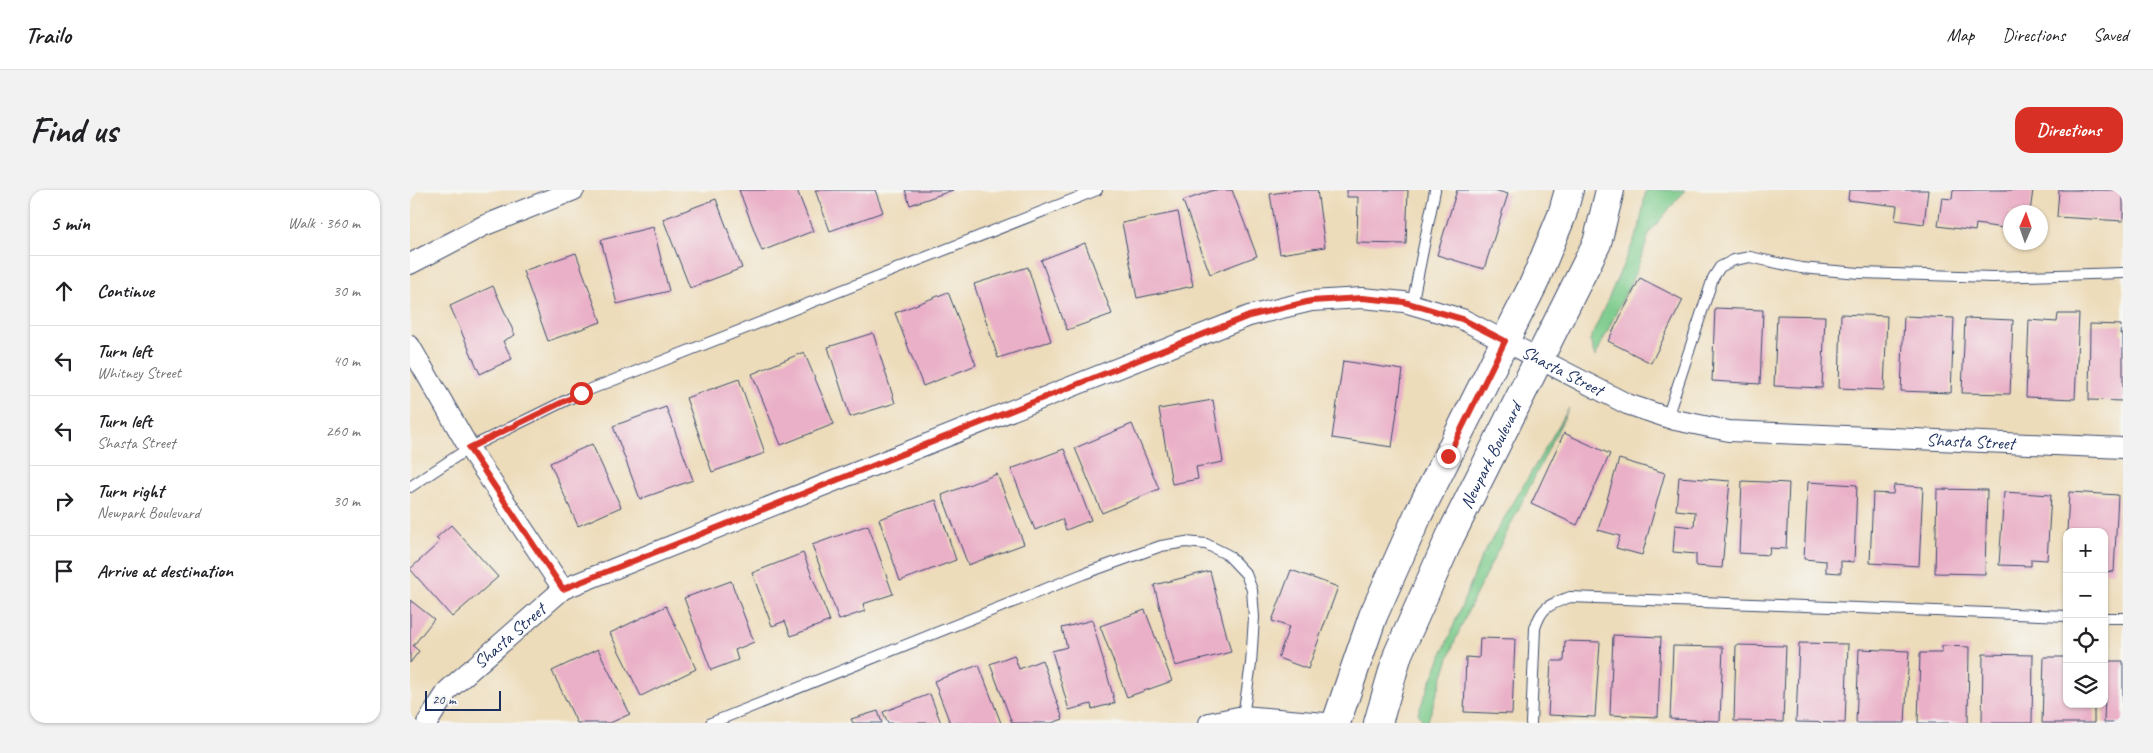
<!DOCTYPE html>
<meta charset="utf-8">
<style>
:root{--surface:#fff;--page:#f2f2f2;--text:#202124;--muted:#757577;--line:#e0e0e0;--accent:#d93025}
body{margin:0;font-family:Caveat,sans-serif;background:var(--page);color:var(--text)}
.controls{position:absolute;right:15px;bottom:15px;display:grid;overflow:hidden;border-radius:10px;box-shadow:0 1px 4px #0004}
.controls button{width:45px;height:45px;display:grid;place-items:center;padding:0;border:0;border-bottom:1px solid var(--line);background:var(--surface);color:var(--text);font:25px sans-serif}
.compass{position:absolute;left:1593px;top:15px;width:45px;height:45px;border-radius:50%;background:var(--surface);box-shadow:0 1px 4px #0004;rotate:2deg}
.scale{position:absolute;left:15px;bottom:12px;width:76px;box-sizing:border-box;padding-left:5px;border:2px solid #1b2f5e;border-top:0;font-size:14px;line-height:18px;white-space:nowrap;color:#1b2f5e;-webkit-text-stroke:4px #f6f6f2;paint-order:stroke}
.stop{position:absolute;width:15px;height:15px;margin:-11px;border:4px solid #d93025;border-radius:50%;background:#fff}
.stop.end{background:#d93025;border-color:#fff;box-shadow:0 1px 5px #0008}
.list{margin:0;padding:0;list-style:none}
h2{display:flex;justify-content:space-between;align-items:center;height:65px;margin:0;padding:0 20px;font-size:21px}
h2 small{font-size:16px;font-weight:400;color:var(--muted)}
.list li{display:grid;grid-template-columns:32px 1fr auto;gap:15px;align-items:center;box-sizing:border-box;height:70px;padding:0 20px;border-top:1px solid var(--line)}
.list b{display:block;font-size:19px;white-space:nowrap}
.list p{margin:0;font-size:16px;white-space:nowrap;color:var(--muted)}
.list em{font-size:16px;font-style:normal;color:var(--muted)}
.icon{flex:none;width:28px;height:28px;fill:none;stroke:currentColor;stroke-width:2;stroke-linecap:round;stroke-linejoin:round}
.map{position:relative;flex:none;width:1713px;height:533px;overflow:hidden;border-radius:15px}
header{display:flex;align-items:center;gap:30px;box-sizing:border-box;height:70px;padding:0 25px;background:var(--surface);border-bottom:1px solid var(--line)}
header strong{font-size:24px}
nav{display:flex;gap:28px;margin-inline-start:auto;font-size:18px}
.intro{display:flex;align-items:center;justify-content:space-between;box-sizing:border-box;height:120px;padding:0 30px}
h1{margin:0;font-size:35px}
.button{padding:12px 22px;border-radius:15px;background:var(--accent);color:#fff;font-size:18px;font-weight:700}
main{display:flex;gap:30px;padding:0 30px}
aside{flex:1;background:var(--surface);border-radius:15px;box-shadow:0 1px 4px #0004}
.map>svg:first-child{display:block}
.green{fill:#7dcb8b;stroke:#4c7d74}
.building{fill:#eab0c7}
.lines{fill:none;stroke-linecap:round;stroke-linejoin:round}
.lane-casing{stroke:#3a496c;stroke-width:12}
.street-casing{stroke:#3a496c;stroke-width:22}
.secondary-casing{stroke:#3a496c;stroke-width:30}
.lane{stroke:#fff;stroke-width:10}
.street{stroke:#fff;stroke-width:20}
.secondary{stroke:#fff;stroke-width:28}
.route{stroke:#d93025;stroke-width:6}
.labels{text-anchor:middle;stroke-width:4;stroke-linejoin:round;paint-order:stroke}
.street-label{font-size:18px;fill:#1b2f5e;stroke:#f6f6f2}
</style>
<header>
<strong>Trailo</strong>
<nav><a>Map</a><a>Directions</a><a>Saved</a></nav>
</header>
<div class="intro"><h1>Find us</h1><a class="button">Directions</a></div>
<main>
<aside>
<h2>5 min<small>Walk · 360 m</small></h2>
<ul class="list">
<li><svg class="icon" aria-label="ahead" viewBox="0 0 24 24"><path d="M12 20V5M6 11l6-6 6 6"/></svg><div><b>Continue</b></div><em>30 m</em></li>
<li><svg class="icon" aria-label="left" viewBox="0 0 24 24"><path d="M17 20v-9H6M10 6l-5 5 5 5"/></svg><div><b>Turn left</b><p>Whitney Street</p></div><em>40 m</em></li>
<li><svg class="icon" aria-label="left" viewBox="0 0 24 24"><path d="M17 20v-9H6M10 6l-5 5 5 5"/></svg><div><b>Turn left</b><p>Shasta Street</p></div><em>260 m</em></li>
<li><svg class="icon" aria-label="right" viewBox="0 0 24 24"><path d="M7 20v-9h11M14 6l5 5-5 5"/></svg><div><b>Turn right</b><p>Newpark Boulevard</p></div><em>30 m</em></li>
<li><svg class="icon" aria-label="arrive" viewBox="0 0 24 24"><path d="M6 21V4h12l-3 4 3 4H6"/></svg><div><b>Arrive at destination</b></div></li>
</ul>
</aside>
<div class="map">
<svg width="1713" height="533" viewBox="0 0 1713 533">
<rect width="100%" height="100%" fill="#f6f6f2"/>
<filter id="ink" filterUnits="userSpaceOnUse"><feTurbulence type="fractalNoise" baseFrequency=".02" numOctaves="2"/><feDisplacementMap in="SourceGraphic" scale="10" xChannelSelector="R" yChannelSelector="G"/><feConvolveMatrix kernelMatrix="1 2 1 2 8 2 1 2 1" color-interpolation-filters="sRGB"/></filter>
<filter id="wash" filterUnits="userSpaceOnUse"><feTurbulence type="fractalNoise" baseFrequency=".0096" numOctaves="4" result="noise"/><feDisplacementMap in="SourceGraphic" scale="20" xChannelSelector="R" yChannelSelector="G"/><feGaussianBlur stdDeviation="1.12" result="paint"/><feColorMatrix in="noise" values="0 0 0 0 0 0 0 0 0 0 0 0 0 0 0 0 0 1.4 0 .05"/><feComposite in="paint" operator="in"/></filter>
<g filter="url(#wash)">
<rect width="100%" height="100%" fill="#eddcba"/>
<path class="green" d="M1236 0H1275L1240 42 1227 79 1185 167 1180 150 1229 39Z
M1159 218 1062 412 1044 453 1017 533H1014L1008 523 1072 366Z"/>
<g id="blocks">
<path class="building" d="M329 0H387L403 41 352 61Z
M405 0H465L473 22 420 41Z
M495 0H543L500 15Z
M804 0H822L847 66 800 84 773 11Z
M887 0H907L915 57 870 64 860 4Z
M937 0H998L996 54 947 53 948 7H937Z
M1047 0H1084L1098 4 1074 79 1027 65Z
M1439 0H1518L1514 34 1485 30 1487 16 1438 10Z
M1543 0H1623L1620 22H1600V39L1566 34 1565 41 1528 36 1532 8 1542 9Z
M1649 0H1713V31L1647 27Z
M306 9 332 78 280 98 253 29Z
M768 22 783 96 727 108 712 33Z
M243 37 259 101 207 114 191 50Z
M675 53 702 124 657 140 631 70Z
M166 63 191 132 138 151 113 81Z
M618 77 641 151 588 168 564 94Z
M1230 88 1273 110 1241 173 1198 151Z
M83 96 105 145 93 151 102 169 70 184 40 116Z
M538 102 566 175 513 196 485 123Z
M1305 118 1353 120 1350 194 1302 191Z
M1431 124 1477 126 1474 200 1429 198Z
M1648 124H1669L1665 209 1616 207 1619 130 1647 132Z
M1367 125 1415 126 1412 198 1364 196Z
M1494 126 1544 128 1541 203 1491 201Z
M1555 128 1603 130 1600 204 1552 203Z
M1680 134 1711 135 1710 144H1713V211L1679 210Z
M463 143 485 213 440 227 418 157Z
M394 162 424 234 371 255 342 184Z
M933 171 993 180 982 257 922 248Z
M329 189 355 263 302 282 276 208Z
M803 210 813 272 786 277 788 289 762 294 749 219Z
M256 217 283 290 230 309 203 236Z
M722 234 749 299 692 323 665 258Z
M1154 243 1200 264 1167 335 1121 314Z
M182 254 211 317 168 336 140 273Z
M654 259 681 330 656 340 652 329 625 340 601 279Z
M1209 269 1255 283 1232 365 1206 358 1210 346 1188 340Z
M587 284 614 354 558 375 532 305Z
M1269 287 1320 291 1312 378 1286 376V364L1263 362 1265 335 1284 337 1285 322 1266 320Z
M1332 291 1379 293 1376 359 1360 358 1359 365 1329 363Z
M1398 292 1447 295 1444 372 1431 371V383L1416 382V371L1394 369Z
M1484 295 1513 297 1509 376 1460 373 1463 303 1483 304Z
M1527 299 1577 300 1575 384 1525 383Z
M1594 302 1641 305 1637 370 1621 369V376L1589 375Z
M1659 302 1708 305 1704 382 1694 381V342H1657Z
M526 310 546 370 490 391 469 329Z
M41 335 88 387 42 427 0 379 30 352 26 348Z
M458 335 483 404 453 414 455 421 429 430 402 355Z
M393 363 420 431 381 446 375 431 362 436 342 383Z
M881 380 928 397 898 479 868 468 879 437 862 431Z
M800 381 821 462 765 476 744 395Z
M321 391 344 452 325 460 328 470 301 480 274 408Z
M0 410 24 429 3 456 9 461 0 473Z
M256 416 286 479 231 506 200 443Z
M735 420 762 491 717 507 690 436Z
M682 430 705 513 682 519 681 514 659 520 642 461 657 457 652 438Z
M1203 445 1251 447 1248 527 1200 525Z
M1070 448 1105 449 1102 524 1054 522 1056 467 1069 468Z
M1155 451 1190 452 1185 527 1138 525 1141 471H1154Z
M1389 453 1438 454 1435 533 1386 532Z
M1326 455 1376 456 1373 532 1324 531Z
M1263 456 1313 457 1310 531 1260 529Z
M1532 456 1559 457 1558 533H1508L1510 463H1532Z
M188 459 220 524 200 533H167L142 481Z
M1449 459 1499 461 1495 533H1446Z
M1573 464 1623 465 1622 533H1572Z
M604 465 609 479 632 470 653 529 642 533H602L580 474Z
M1634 467H1657V514H1684V533H1632Z
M1696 471H1713V533H1694Z
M569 475 591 533H540L524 491Z
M520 504 531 533H478L473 522Z
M468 521 472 533H443L441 529Z"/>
</g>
</g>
<g filter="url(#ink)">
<use href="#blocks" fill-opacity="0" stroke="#3a496c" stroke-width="1"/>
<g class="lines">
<defs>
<path id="lane" d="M1002 115 1025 0
M1257 228 1303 88 1310 77 1324 70 1340 67 1391 78 1449 83 1583 87 1713 83
M0 297 59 258 171 203 687 0
M1694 428H1713
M301 533 673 384 751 356 776 352 796 354 818 365 836 384 842 400 844 427 841 474 833 526
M1121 533 1125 438C1132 416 1139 415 1160 407L1657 426"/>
<g id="street">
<path d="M0 74 73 36 164 0"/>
<path d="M0 156 59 258 153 399"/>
<path id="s1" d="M17 533 38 500 153 399 839 126 901 111 952 108 994 112 1052 129 1217 214 1265 230 1319 241 1713 258"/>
<path d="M799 533 833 526 915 533"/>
</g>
<g id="secondary">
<path d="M926 533 963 426 1008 325 1124 93 1152 25 1159 0"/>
<path id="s2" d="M968 533 988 464 1040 347 1187 53 1200 0"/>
</g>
</defs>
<use href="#lane" class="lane-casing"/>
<use href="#street" class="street-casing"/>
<use href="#secondary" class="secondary-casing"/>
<use href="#lane" class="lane"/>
<use href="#street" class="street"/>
<use href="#secondary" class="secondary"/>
</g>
</g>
<g class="lines" filter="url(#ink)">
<path class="route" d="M171 203 59 258 153 399 839 126 901 111 952 108 994 112 1052 129 1095 151 1038 266"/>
</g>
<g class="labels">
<g class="street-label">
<text dy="6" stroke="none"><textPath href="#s1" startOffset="1261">Shasta Street</textPath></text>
<text dy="6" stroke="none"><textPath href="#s1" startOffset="1681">Shasta Street</textPath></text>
<text dy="6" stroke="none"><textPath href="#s2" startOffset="291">Newpark Boulevard</textPath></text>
<text dy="6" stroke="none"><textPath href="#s1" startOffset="121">Shasta Street</textPath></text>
</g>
</g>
</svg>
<div class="controls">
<button>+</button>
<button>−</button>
<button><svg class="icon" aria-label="locate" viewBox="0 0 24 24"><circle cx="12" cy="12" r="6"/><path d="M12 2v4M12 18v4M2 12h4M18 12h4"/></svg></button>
<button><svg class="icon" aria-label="layers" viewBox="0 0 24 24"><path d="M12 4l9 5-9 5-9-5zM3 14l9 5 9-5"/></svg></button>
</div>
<svg class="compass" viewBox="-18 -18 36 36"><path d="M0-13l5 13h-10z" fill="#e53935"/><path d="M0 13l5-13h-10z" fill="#757577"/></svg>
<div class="scale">20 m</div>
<div class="stop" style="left:171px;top:203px"></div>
<div class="stop end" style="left:1038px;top:266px"></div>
</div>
</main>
